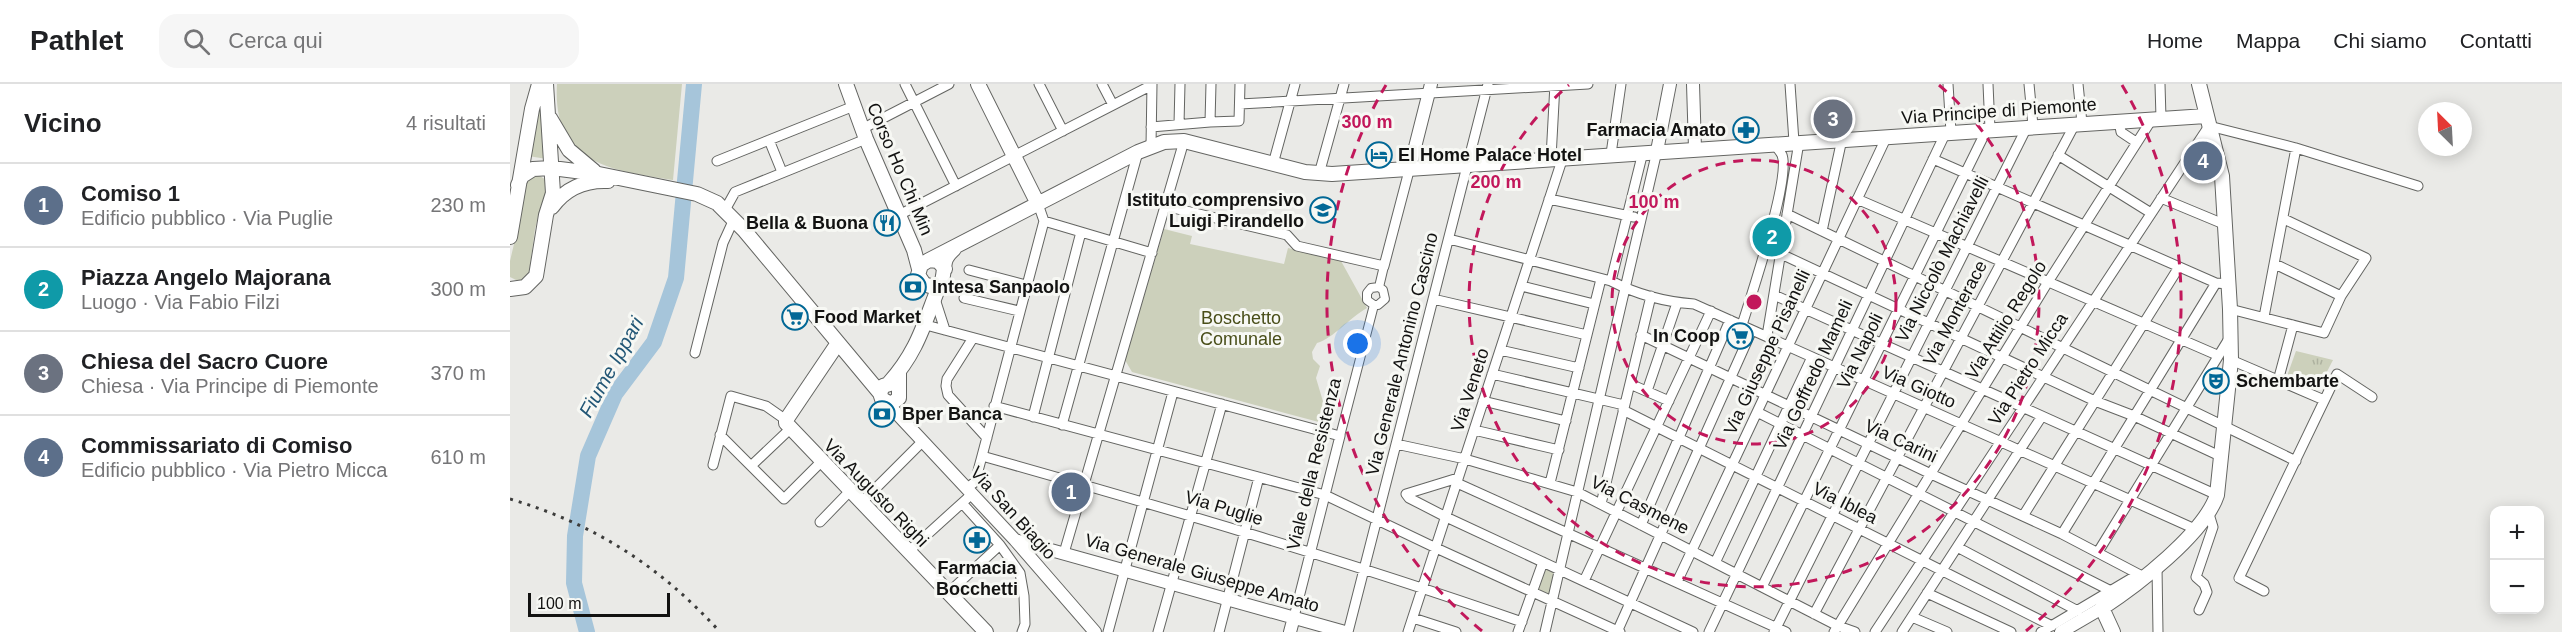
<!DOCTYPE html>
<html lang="it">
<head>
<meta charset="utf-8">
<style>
	:root { --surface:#fff; --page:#f6f6f6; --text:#202124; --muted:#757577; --line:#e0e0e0; --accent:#0f766e }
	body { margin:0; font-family:Helvetica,sans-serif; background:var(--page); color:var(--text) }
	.controls { position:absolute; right:18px; bottom:18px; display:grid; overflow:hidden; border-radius:12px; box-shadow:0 3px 15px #0003 }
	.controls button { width:54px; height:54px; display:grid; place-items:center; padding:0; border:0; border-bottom:2px solid var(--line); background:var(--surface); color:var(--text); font:30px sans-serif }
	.compass { position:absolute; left:1908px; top:18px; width:54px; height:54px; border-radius:50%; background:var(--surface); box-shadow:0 3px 15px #0003; rotate:336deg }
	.scale { position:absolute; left:18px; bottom:15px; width:142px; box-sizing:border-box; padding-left:6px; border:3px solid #121211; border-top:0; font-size:16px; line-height:21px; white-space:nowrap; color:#121211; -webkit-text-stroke:4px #f7f8f4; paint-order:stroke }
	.you { position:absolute; left:848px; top:260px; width:21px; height:21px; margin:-15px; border:4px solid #fff; border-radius:50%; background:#1a73e8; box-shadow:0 0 0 9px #1a73e833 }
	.badge { display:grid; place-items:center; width:39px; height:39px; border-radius:50%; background:var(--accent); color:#fff; font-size:20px; font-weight:700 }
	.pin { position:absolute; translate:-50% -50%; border:3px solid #fff; box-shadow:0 2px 6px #0006 }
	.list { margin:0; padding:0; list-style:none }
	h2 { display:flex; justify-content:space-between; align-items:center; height:78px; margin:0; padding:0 24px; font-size:26px }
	h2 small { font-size:20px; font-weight:400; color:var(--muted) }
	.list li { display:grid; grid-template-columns:39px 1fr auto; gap:18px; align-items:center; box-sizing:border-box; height:84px; padding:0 24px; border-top:2px solid var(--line) }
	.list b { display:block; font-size:22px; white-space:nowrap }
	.list p { margin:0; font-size:20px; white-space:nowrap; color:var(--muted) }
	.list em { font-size:20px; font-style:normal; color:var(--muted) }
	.icon { flex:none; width:33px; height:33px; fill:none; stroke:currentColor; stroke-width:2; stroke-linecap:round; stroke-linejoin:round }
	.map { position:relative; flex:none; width:2052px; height:548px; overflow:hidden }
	header { display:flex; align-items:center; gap:36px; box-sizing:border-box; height:84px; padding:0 30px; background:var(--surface); border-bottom:2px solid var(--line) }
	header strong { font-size:28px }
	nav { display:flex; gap:33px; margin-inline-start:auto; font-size:21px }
	.search { width:420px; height:54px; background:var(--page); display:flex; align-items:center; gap:15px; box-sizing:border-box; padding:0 21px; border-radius:18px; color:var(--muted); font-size:22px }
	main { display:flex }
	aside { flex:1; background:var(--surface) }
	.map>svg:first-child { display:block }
</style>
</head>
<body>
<header>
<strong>Pathlet</strong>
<div class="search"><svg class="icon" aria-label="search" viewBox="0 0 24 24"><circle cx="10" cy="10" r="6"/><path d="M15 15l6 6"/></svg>Cerca qui</div>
<nav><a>Home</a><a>Mappa</a><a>Chi siamo</a><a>Contatti</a></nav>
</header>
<main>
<aside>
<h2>Vicino<small>4 risultati</small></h2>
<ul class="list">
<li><span class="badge" style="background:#5c6f8a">1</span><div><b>Comiso 1</b><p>Edificio pubblico · Via Puglie</p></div><em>230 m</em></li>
<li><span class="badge" style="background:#0f9aa8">2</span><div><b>Piazza Angelo Majorana</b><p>Luogo · Via Fabio Filzi</p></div><em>300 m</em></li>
<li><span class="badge" style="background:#6b7280">3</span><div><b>Chiesa del Sacro Cuore</b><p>Chiesa · Via Principe di Piemonte</p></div><em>370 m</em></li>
<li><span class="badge" style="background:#5c6f8a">4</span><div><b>Commissariato di Comiso</b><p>Edificio pubblico · Via Pietro Micca</p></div><em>610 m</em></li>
</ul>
</aside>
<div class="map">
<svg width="2052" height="548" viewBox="0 0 2052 548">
	<defs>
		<pattern id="grass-tufts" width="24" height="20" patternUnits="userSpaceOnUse" patternTransform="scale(1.5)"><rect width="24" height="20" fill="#ccd0bb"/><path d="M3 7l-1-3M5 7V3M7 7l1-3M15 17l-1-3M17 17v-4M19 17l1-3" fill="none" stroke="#aeb2a0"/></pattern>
	</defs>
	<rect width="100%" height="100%" fill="#eaeae7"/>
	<path fill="url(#grass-tufts)" d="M1786 267 1823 276 1808 305 1777 292Z"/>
	<path fill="#ccd0bb" d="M47 0H172L163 96C101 86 42 80 47 0Z
		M30 20 37 75 18 72Z
		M23 92H30L36 96 37 111 31 121 25 145 19 189 14 195 8 197 0 193V177L8 143 14 103 17 96Z
		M654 145 682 152 680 160 774 180 778 164 831 177 857 224C839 234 824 254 807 259L802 268 803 275 810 282 806 294 820 341 622 288 615 276Z
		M1035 483 1044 488 1039 510 1027 505Z"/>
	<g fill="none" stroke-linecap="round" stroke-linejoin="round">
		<path stroke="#a6c5da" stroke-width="16" d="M77 548 64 499 65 452 78 372 105 310 144 258 166 194 184 0"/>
		<g stroke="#646562" stroke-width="10">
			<path id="pedestrian" d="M864 221H868L875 215 873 206 869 203
				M830 352 864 221 857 216V209L861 204 869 203 874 182"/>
		</g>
		<g stroke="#646562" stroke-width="11">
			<path id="minor" d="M395 0 446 102
				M529 0 553 47
				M592 0 603 21
				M1280 0 1284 58
				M1438 0 1441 48
				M1478 0 1480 45
				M1519 0 1523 42
				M1568 0 1572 39
				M1650 0 1651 34
				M730 20 1078 0
				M1609 37 1611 48 1626 58
				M700 38 729 37 730 0
				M669 40 670 0
				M641 43 700 38 701 0
				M352 45 439 0
				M259 56 272 88
				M641 62 642 0
				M1101 70 1111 0
				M1548 71 1641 129
				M1041 74 1045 0
				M1423 75 1706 199 1719 200
				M207 77 344 22
				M763 80 785 0
				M809 90 834 0
				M1651 114 1716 141
				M1039 115 1124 133
				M1347 115 1707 271
				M655 122 777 151 787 162 874 182 900 83
				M215 126 225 108 356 55
				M1277 130 1786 377
				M389 131 642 1
				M534 137 642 169
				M1312 147 1332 55
				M939 155 1101 197C1126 210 1156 218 1184 220L1685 445
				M1271 170 1585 317 1624 332 1712 373
				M1765 180 1831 212
				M459 186 516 201
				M1101 197 1133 68
				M1011 202 1084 220
				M1264 211 1707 411
				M454 214 509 227
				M425 215 435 246
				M923 215 1077 251
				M1720 225 1814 249 1831 212 1856 174 1774 135
				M1754 233 1786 64
				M416 241 830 352 784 533
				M1232 241C1241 212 1281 94 1272 71 1270 67 1266 63 1264 59
				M1131 251 1421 390 1552 450 1636 494
				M1257 252 1289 58
				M463 254 437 295 436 302 438 311 477 354
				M990 266 1069 284
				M185 269 213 159 224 135
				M1721 276 1814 316
				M982 290 1114 321
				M1768 297 1783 241
				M1120 300 1159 317
				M1137 307 1167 219
				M973 317 1056 337
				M484 322 815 411 926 464 1110 548
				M1113 326 1542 542
				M1247 328 1601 507
				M523 333 571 148
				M552 341 628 68
				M964 346 1049 366
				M210 351 274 415 311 378
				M886 360 955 375 1067 408 1328 542 1345 548
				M472 372C653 423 834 476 1012 538
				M203 381 221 312 256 322 276 336
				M241 382 280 345
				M948 394 896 410 899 414 936 433 1183 548
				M947 399 1276 548
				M1040 399 1091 195
				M457 404 465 398 472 372 534 137 528 120
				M462 410 452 419 490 461 510 489 514 512 515 540 512 548
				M351 419 413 357
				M1091 420 1141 212
				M1513 432 1669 183
				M310 438 340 407
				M1131 441 1220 236
				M1552 450 1706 199
				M1447 463 1568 527
				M398 468 452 419
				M1588 468 1720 253
				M554 469 674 57
				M1205 479 1302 273
				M1647 483 1648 548
				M1074 497 1201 227
				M1167 498 1377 52
				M1252 503 1477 45
				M1754 507 1729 494 1827 290 1862 313
				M438 509 490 461
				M1417 509 1501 548
				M1689 526 1697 508 1694 500 1686 493 1703 443 1699 430
				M1304 530 1565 40
				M1402 533 1437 548
				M903 534 946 548
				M598 548 663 308
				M648 548 712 320
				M709 548 749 393
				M838 548 978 0
				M898 548 1053 73
				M1008 548 1033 478
				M1035 548 1147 67
				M1107 548 1242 246
				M1199 548 1436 48
				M1264 548 1517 43
				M1324 548 1538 198 1642 35
				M1365 548 1699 42 1786 64 1908 102
				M1392 548 1532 332
				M1531 548 1627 491"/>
		</g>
		<g stroke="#646562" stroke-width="14">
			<path id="tertiary" d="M1183 0 1185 64
				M1147 67 1160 0
				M900 83 921 0
				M377 319 505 456 585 548
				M505 456 835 548
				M780 548 784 533
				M1551 548 1592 524"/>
		</g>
		<g stroke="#646562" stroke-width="16">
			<path id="secondary" d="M336 0 356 55 404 166 409 185
				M468 0 528 120
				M40 34 59 66 84 87
				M8 101 12 92 23 85 42 84 89 90 187 110 207 119 234 146 370 309
				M42 123C55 105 75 96 98 97
				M0 153 22 25 29 0
				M419 176 628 68 654 58 674 57 795 88 822 90 1696 32
				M435 185 428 177 419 176 411 181 408 191 414 200C436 209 432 191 435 178 436 172 440 169 444 165
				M0 205 15 203 26 192 36 131 43 109 36 0
				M328 259 276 336V339L476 548
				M379 299C408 267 414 239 430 200
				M389 303 383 299 373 302 370 309 372 315 381 320 389 314V288
				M1603 548 1592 524C1626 502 1694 450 1707 411L1721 276 1720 225 1712 92 1689 0"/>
		</g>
		<use href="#pedestrian" stroke="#fff" stroke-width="8"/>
		<use href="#minor" stroke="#fff" stroke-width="9"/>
		<use href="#tertiary" stroke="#fff" stroke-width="12"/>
		<use href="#secondary" stroke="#fff" stroke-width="14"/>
		<path stroke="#3c3c3b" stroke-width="3" stroke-dasharray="3 6" stroke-linecap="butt" d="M0 415C85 440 151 483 210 548"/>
	</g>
	<g fill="none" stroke="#c2185b" stroke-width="3" stroke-dasharray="10 8">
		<circle cx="1244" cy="218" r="142"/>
		<path d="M1429 1A285 285 0 1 1 1059 1"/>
		<path d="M972 547A427 427 0 0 1 876 1M1612 1A427 427 0 0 1 1516 547"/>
	</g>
	<defs>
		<g id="pharmacy-ring" transform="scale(1.35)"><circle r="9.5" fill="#f7f8f4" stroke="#026896" stroke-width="1.5"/><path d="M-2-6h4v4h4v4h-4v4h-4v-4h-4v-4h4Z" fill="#026896"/></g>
		<g id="hotel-ring" transform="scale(1.35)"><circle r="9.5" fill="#f7f8f4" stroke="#026896" stroke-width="1.5"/><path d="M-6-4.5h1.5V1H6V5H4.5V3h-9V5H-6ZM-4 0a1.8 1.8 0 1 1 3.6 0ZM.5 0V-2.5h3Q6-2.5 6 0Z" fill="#026896"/></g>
		<g id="school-ring" transform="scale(1.35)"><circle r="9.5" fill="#f7f8f4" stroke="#026896" stroke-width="1.5"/><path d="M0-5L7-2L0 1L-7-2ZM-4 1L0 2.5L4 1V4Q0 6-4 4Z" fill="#026896"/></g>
		<g id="restaurant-ring" transform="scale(1.35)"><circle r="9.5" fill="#f7f8f4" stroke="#026896" stroke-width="1.5"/><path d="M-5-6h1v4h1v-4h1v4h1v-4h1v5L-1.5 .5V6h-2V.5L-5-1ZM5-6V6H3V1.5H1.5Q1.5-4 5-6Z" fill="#026896"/></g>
		<g id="bank-ring" transform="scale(1.35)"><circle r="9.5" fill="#f7f8f4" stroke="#026896" stroke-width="1.5"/><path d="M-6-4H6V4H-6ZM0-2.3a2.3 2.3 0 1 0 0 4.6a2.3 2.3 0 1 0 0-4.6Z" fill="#026896"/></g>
		<g id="supermarket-ring" transform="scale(1.35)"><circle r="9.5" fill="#f7f8f4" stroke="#026896" stroke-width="1.5"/><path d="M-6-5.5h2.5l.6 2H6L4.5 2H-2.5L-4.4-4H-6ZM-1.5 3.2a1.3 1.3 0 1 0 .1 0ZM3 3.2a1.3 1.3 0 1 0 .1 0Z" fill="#026896"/></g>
		<g id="theatre-ring" transform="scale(1.35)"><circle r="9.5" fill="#f7f8f4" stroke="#026896" stroke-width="1.5"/><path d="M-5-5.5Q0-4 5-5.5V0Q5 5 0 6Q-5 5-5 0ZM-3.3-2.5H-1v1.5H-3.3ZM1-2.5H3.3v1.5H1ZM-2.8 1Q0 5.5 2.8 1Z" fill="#026896"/></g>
	</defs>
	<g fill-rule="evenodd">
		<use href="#pharmacy-ring" x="1236" y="46"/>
		<use href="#hotel-ring" x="869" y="71"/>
		<use href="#school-ring" x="813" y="126"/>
		<use href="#restaurant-ring" x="377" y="139"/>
		<use href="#bank-ring" x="403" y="203"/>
		<use href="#supermarket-ring" x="285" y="233"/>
		<use href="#supermarket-ring" x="1230" y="252"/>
		<use href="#theatre-ring" x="1706" y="297"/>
		<use href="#bank-ring" x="372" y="330"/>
		<use href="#pharmacy-ring" x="467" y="456"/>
	</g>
	<g text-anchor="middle" stroke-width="6" stroke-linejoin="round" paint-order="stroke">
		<g font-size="18" fill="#121211" stroke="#f7f8f4">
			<text transform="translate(1489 27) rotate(-4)" y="6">Via Principe di Piemonte</text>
			<text transform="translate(390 85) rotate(67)" y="6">Corso Ho Chi Min</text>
			<text transform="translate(1432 175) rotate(-63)" y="6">Via Niccolò Machiavelli</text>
			<text transform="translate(1445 229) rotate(-62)" y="6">Via Monterace</text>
			<text transform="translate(1496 236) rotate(-58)" y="6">Via Attilio Regolo</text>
			<text transform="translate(1350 267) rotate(-64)" y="6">Via Napoli</text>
			<text transform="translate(1257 268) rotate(-65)" y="6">Via Giuseppe Pisanelli</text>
			<text transform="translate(892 270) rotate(-76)" y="6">Via Generale Antonino Cascino</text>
			<text transform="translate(1518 285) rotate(-57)" y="6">Via Pietro Micca</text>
			<text transform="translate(1303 291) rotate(-65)" y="6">Via Goffredo Mameli</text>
			<text transform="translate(1409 303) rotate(24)" y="6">Via Giotto</text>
			<text transform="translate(960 306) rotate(-72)" y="6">Via Veneto</text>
			<text transform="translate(1391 357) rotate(25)" y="6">Via Carini</text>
			<text transform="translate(804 380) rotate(-76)" y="6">Viale della Resistenza</text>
			<text transform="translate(366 409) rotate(46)" y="6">Via Augusto Righi</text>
			<text transform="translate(1335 419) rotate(27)" y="6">Via Iblea</text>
			<text transform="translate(1130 421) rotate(27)" y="6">Via Casmene</text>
			<text transform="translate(714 424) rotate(17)" y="6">Via Puglie</text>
			<text transform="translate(503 429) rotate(48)" y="6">Via San Biagio</text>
			<text transform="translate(692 489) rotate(16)" y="6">Via Generale Giuseppe Amato</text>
		</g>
		<g font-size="18" font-weight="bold" fill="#121211" stroke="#f7f8f4" text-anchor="start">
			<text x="1216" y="52" text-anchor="end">Farmacia Amato</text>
			<text x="888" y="77">El Home Palace Hotel</text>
			<text x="794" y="122" text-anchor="end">Istituto comprensivo<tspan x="794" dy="21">Luigi Pirandello</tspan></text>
			<text x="358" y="145" text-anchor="end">Bella &amp; Buona</text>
			<text x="422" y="209">Intesa Sanpaolo</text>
			<text x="304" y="239">Food Market</text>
			<text x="1210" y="258" text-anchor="end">In Coop</text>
			<text x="1726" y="303">Schembarte</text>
			<text x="392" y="336">Bper Banca</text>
			<text x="467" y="490" text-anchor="middle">Farmacia<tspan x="467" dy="21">Bocchetti</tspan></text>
		</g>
		<g font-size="18" fill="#494e19" stroke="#f7f8f4">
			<text x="731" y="240">Boschetto<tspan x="731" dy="21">Comunale</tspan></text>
		</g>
		<g font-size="20" font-style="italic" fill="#235776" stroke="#f7f8f4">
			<text transform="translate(101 283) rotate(-61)" y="7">Fiume Ippari</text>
		</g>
	</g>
	<circle cx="1244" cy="218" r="9" fill="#c2185b" stroke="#f7f8f4" stroke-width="3"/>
	<g font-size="18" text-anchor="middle" font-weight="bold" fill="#c2185b" stroke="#f7f8f4" stroke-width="6" stroke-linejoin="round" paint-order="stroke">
		<text x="857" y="44">300 m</text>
		<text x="986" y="104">200 m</text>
		<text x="1144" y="124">100 m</text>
	</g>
</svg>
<div class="controls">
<button>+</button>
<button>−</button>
</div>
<svg class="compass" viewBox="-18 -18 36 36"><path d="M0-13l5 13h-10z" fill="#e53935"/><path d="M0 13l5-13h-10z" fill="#757577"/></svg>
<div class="scale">100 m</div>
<div class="you"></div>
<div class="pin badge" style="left:561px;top:408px;background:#5c6f8a">1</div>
<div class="pin badge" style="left:1262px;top:153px;background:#0f9aa8">2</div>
<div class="pin badge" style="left:1323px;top:35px;background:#6b7280">3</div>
<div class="pin badge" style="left:1693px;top:77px;background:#5c6f8a">4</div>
</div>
</main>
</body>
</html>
